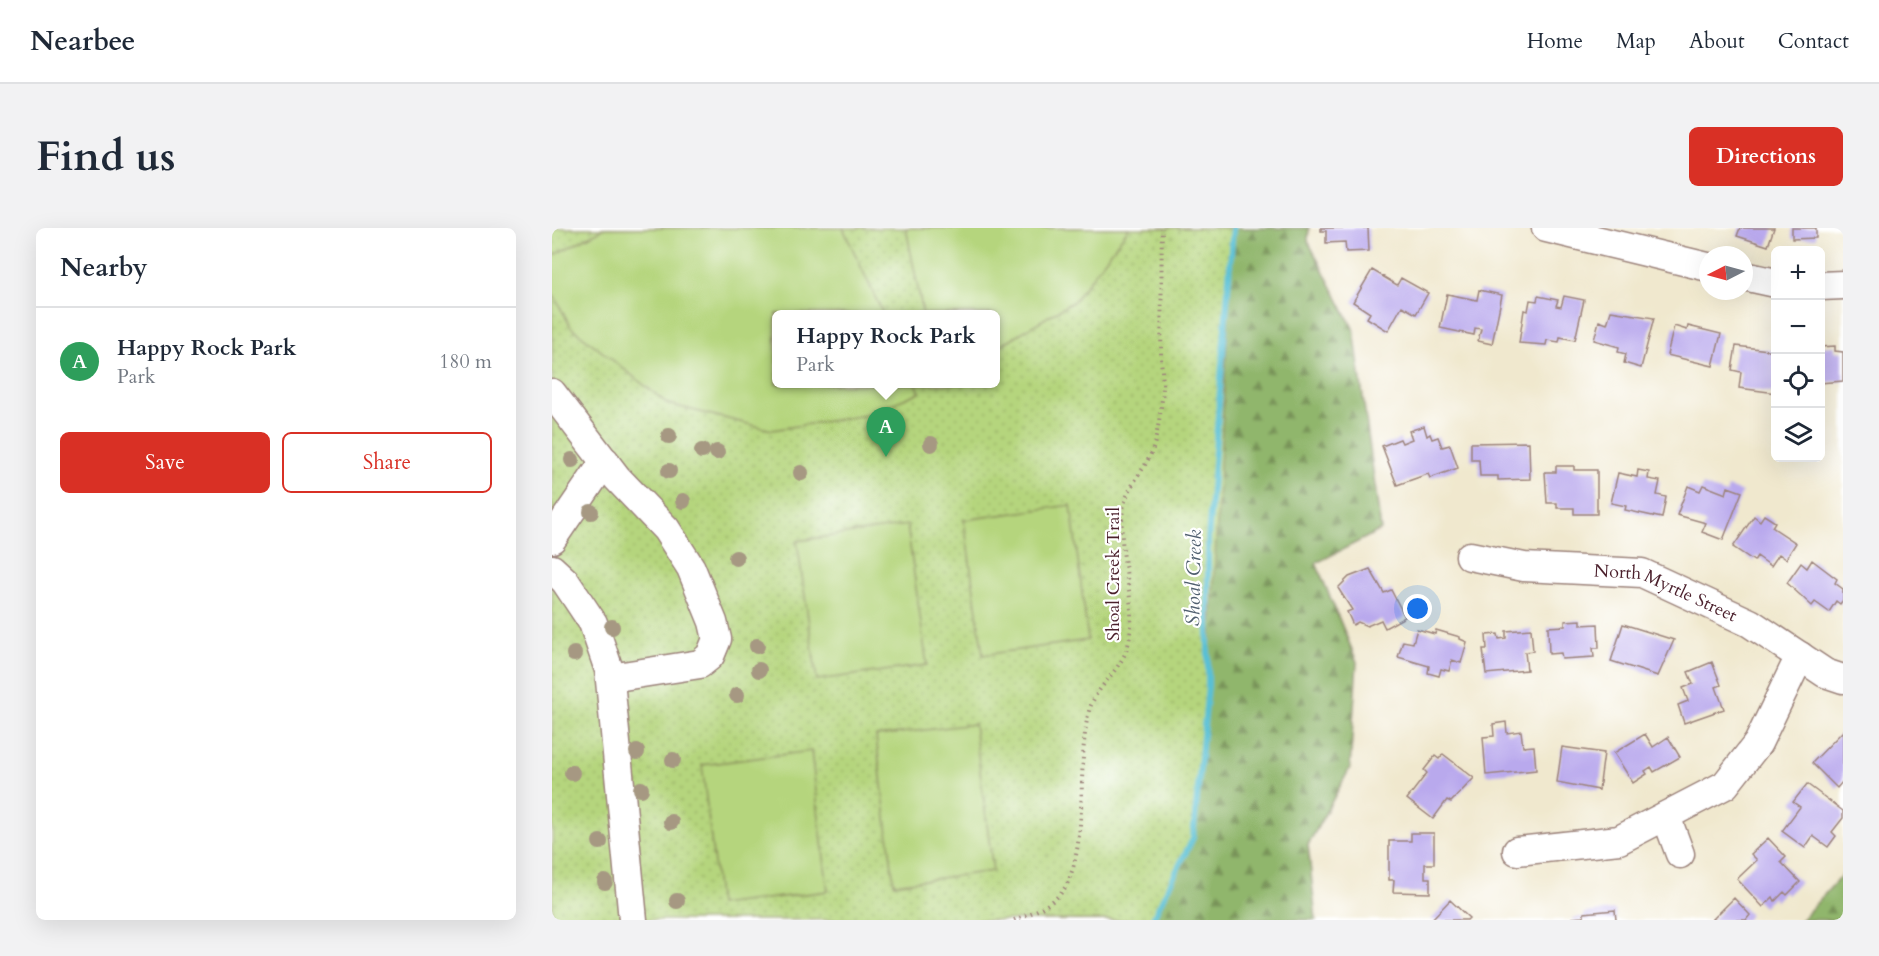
<!DOCTYPE html>
<html lang="en">
<head>
<meta charset="utf-8">
<style>
	:root { --surface:#fff; --page:#f2f2f3; --text:#1f2937; --muted:#747a83; --line:#e0e1e3; --accent:#d93025 }
	body { margin:0; font-family:Cardo,serif; background:var(--page); color:var(--text) }
	.controls { position:absolute; right:18px; top:18px; display:grid; overflow:hidden; border-radius:9px; box-shadow:0 6px 24px #0002 }
	.controls button { width:54px; height:54px; display:grid; place-items:center; padding:0; border:0; border-bottom:2px solid var(--line); background:var(--surface); color:var(--text); font:30px sans-serif }
	.compass { position:absolute; left:1147px; top:18px; width:54px; height:54px; border-radius:50%; background:var(--surface); box-shadow:0 6px 24px #0002; rotate:264deg }
	.you { position:absolute; left:866px; top:381px; width:21px; height:21px; margin:-15px; border:4px solid #fff; border-radius:50%; background:#1a73e8; box-shadow:0 0 0 9px #1a73e833 }
	.badge { display:grid; place-items:center; width:39px; height:39px; border-radius:50%; background:var(--accent); color:#fff; font-size:20px; font-weight:700 }
	.pin { position:absolute; translate:-50% -50px; filter:drop-shadow(0 2px 3px #0008) }
	.pin::after { content:''; position:absolute; top:32px; width:21px; height:18px; background:inherit; clip-path:polygon(0 0,100% 0,50% 100%) }
	.popup { position:absolute; left:220px; top:82px; width:228px; height:78px; box-sizing:border-box; display:grid; place-content:center; border-radius:9px; background:var(--surface); filter:drop-shadow(0 2px 4px #0005); font-size:20px; white-space:nowrap; color:var(--muted) }
	.popup b { font-size:22px; color:var(--text) }
	.popup::after { content:''; position:absolute; left:50%; top:100%; margin-left:-12px; border:12px solid transparent; border-top-color:var(--surface) }
	.list { margin:0; padding:0; list-style:none }
	h2 { display:flex; justify-content:space-between; align-items:center; height:78px; margin:0; padding:0 24px; font-size:26px }
	h2 small { font-size:20px; font-weight:400; color:var(--muted) }
	.list li { display:grid; grid-template-columns:39px 1fr auto; gap:18px; align-items:center; box-sizing:border-box; height:108px; padding:0 24px; border-top:2px solid var(--line) }
	.list b { display:block; font-size:22px; white-space:nowrap }
	.list p { margin:0; font-size:20px; white-space:nowrap; color:var(--muted) }
	.list em { font-size:20px; font-style:normal; color:var(--muted) }
	.actions { display:flex; gap:12px; padding:18px 24px }
	.actions a { flex:1; padding:14px 0; border:2px solid var(--accent); border-radius:9px; text-align:center; font-size:21px; color:var(--accent) }
	.actions .main { background:var(--accent); color:#fff }
	.icon { flex:none; width:33px; height:33px; fill:none; stroke:currentColor; stroke-width:2; stroke-linecap:round; stroke-linejoin:round }
	.map { position:relative; flex:none; width:1291px; height:692px; overflow:hidden; border-radius:9px }
	header { display:flex; align-items:center; gap:36px; box-sizing:border-box; height:84px; padding:0 30px; background:var(--surface); border-bottom:2px solid var(--line) }
	header strong { font-size:28px }
	nav { display:flex; gap:33px; margin-inline-start:auto; font-size:21px }
	.intro { display:flex; align-items:center; justify-content:space-between; box-sizing:border-box; height:144px; padding:0 36px }
	h1 { margin:0; font-size:42px }
	.button { padding:15px 27px; border-radius:9px; background:var(--accent); color:#fff; font-size:21px; font-weight:700 }
	main { display:flex; gap:36px; padding:0 36px }
	aside { flex:1; background:var(--surface); border-radius:9px; box-shadow:0 6px 24px #0002 }
	.map>svg:first-child { display:block }
</style>
</head>
<body>
<header>
<strong>Nearbee</strong>
<nav><a>Home</a><a>Map</a><a>About</a><a>Contact</a></nav>
</header>
<div class="intro"><h1>Find us</h1><a class="button">Directions</a></div>
<main>
<aside>
<h2>Nearby<small></small></h2>
<ul class="list">
<li><span class="badge" style="background:#2e9e5b">A</span><div><b>Happy Rock Park</b><p>Park</p></div><em>180 m</em></li>
</ul>
<div class="actions"><a class="main">Save</a><a>Share</a></div>
</aside>
<div class="map">
<svg width="1291" height="692" viewBox="0 0 1291 692">
	<defs>
		<pattern id="forest-firs" width="22" height="20" patternUnits="userSpaceOnUse" patternTransform="scale(1.5)"><rect width="22" height="20" fill="#90b66c"/><path d="M5 1l3.5 6h-7zM16 11l3.5 6h-7z" fill="#789359"/></pattern>
		<pattern id="park-dots" width="8" height="8" patternUnits="userSpaceOnUse" patternTransform="scale(1.5)"><rect width="8" height="8" fill="#b5d57d"/><path d="M2 2h.1M6 6h.1" fill="none" stroke="#9db66c" stroke-width="1.8" stroke-linecap="round"/></pattern>
	</defs>
	<rect width="100%" height="100%" fill="#fff"/>
	<filter id="ink" filterUnits="userSpaceOnUse"><feTurbulence type="fractalNoise" baseFrequency=".0167" numOctaves="2"/><feDisplacementMap in="SourceGraphic" scale="12" xChannelSelector="R" yChannelSelector="G"/><feConvolveMatrix kernelMatrix="1 2 1 2 8 2 1 2 1" color-interpolation-filters="sRGB"/></filter>
	<filter id="wash" filterUnits="userSpaceOnUse"><feTurbulence type="fractalNoise" baseFrequency=".008" numOctaves="4" result="noise"/><feDisplacementMap in="SourceGraphic" scale="24" xChannelSelector="R" yChannelSelector="G"/><feGaussianBlur stdDeviation="1.35" result="paint"/><feColorMatrix in="noise" values="0 0 0 0 0 0 0 0 0 0 0 0 0 0 0 0 0 1.4 0 .05"/><feComposite in="paint" operator="in"/></filter>
	<g filter="url(#wash)">
		<rect width="100%" height="100%" fill="#f0e8ce"/>
		<path fill="url(#forest-firs)" stroke="#6d6a4c" stroke-width="1.5" d="M624 0H757L756 13 802 102 829 302 764 335 805 434 798 540 756 617 764 692H506Z
			M1291 646V692H1249Z"/>
		<path fill="url(#park-dots)" stroke="#807a54" stroke-width="1.5" fill-rule="evenodd" d="M0 0H681L656 458 641 610 600 692H0ZM224 86H443V156H224Z"/>
		<path fill="#b5d57d" stroke="#807a54" stroke-width="1.5" d="M53 0H291L331 86H224V156H364L368 164 314 187 220 202 116 176 19 99 0 64V28Z
			M354 0H577L522 73 444 120 443 86H371Z
			M519 277 536 412 431 427 412 292Z
			M355 297 375 437 265 452 245 313Z
			M422 496 441 643 342 656 324 508Z
			M259 523 276 663 167 677 150 537Z"/>
		<g fill="none" stroke-linecap="round" stroke-linejoin="round">
			<path stroke="#58c0d5" stroke-width="6" d="M600 692 641 610 656 458V311L681 0"/>
		</g>
		<g id="blocks">
			<path fill="#b9a9ed" d="M769 0H816L817 23 794 24 793 14 774 15V3H769Z
				M1188 0H1222L1216 18 1185 8Z
				M1240 0H1264V10L1240 11Z
				M820 42 845 57 849 50 876 65 864 86 850 78 836 103 815 90 818 85 801 74Z
				M927 62 950 67 940 116 926 113 929 101 923 100 922 107 888 100 895 66 925 72Z
				M986 68 1006 72 1004 78 1009 79 1012 68 1032 72 1023 112 1008 109 1007 114 995 112 994 117 967 115 972 82 976 83 978 72 985 73Z
				M1059 83 1102 90 1089 140 1072 135 1074 126 1066 124 1067 119 1042 112 1047 93 1055 96Z
				M1122 98 1135 102 1136 98 1169 106 1161 138 1115 127Z
				M1184 118 1224 123V165L1187 160 1189 144 1180 142Z
				M1283 118V123L1291 124V153L1268 155V119Z
				M872 198 875 208 878 206 880 211 886 209 890 219 898 217 906 240 878 250 876 246 845 257 830 218 848 211 850 215 860 211 857 203Z
				M977 214 978 251 946 252V248H928L927 232H919V215Z
				M1004 238H1022V242H1045V286H1022V280H1005V275H995L993 244H1004Z
				M1086 242 1097 244 1096 251 1108 253 1105 267 1114 269 1110 290 1073 282 1074 278 1059 275 1066 245 1085 249Z
				M1151 257 1174 266 1176 259 1190 264 1171 312 1150 304 1154 295 1125 287 1136 258 1148 263Z
				M1212 287 1223 294 1220 299 1244 315 1234 331 1227 326 1219 338 1205 328 1202 333 1181 319 1202 288 1208 293Z
				M1260 332 1285 351 1283 355 1291 361V372L1288 376 1284 373 1277 384 1263 374 1260 378 1235 355 1249 335 1255 340Z
				M818 341 832 365 839 362 853 389 833 400 829 392 815 398 806 394 801 397 795 384 800 382 786 360 797 349Z
				M1029 392V397L1046 396 1047 420H1041L1042 429 1010 431 1009 425 997 426 996 399 1013 398V393Z
				M1071 396 1122 412 1106 448 1059 433Z
				M865 401 883 406 884 402 908 409V411L915 414 909 435 900 432 897 443 889 441 887 448 876 445 877 438 846 429 851 413 861 415Z
				M979 401 981 423 973 424 975 442 934 446 931 421H935L934 407 946 406 947 411 954 410V403Z
				M1160 434 1169 457 1164 459 1172 481 1132 495 1126 477 1136 473 1131 460 1141 456 1136 444Z
				M954 494 955 505 969 503 971 519 982 518 984 542 934 547 931 509 942 508 941 496Z
				M1291 503V553L1285 560 1260 535Z
				M1093 506 1101 519 1116 509 1128 529 1102 544 1099 539 1093 543 1095 546 1081 555 1062 525Z
				M1010 519 1052 525 1047 562 1005 554Z
				M891 526 922 550 899 574 895 572 881 591 855 571 875 545 872 542 883 528 887 531Z
				M1255 556 1291 583V590L1280 604 1284 608 1276 619 1261 608 1253 620 1230 603 1248 579 1241 574Z
				M859 605H882V636H873V650H878V665L841 664 842 652H837V613H859Z
				M1216 610 1234 629 1229 634 1248 654 1235 667 1232 664 1223 673 1221 669 1211 679 1185 651 1205 632 1199 626Z
				M1182 670 1198 687 1194 692H1160Z
				M898 672 917 690 915 692H879Z
				M1063 682 1064 692H1022L1021 690 1032 689V685Z"/>
		</g>
	</g>
	<g filter="url(#ink)">
		<use href="#blocks" fill-opacity="0" stroke="#9d847c" stroke-width="1.5"/>
		<g fill="none" stroke-linecap="round" stroke-linejoin="round">
			<g stroke="#9d847c" stroke-width="31">
				<g id="minor">
					<path d="M994 0 1156 39"/>
					<path d="M1192 48 1224 55"/>
					<path d="M1268 58 1291 57"/>
					<path d="M0 165 65 250 114 301 139 340 161 394 165 411 158 428 148 436 58 450"/>
					<path d="M0 311 53 233"/>
					<path id="s1" d="M918 328 972 339 1090 345 1198 395 1273 445 1291 451"/>
					<path d="M0 341 13 353 41 395 57 442 81 692"/>
					<path d="M1114 588 1128 626"/>
					<path d="M965 623 1067 612 1173 557 1206 515 1248 428"/>
				</g>
			</g>
			<path stroke="#9d847c" stroke-width="4" stroke-dasharray="1.5 4.5" stroke-linecap="butt" d="M462 692C482 684 507 675 516 654 536 607 525 538 536 487 542 457 571 444 577 413 586 371 564 325 571 282 575 255 598 239 603 213 607 196 610 176 611 159 611 149 609 138 609 127 610 85 609 43 610 0"/>
			<use href="#minor" stroke="#fff" stroke-width="28"/>
		</g>
		<g fill="#a69882">
			<circle cx="117" cy="208" r="8"/>
			<circle cx="379" cy="216" r="8"/>
			<circle cx="150" cy="223" r="8"/>
			<circle cx="165" cy="224" r="8"/>
			<circle cx="20" cy="232" r="8"/>
			<circle cx="117" cy="243" r="8"/>
			<circle cx="249" cy="245" r="8"/>
			<circle cx="131" cy="273" r="8"/>
			<circle cx="39" cy="284" r="8"/>
			<circle cx="184" cy="330" r="8"/>
			<circle cx="60" cy="399" r="8"/>
			<circle cx="205" cy="418" r="8"/>
			<circle cx="22" cy="426" r="8"/>
			<circle cx="207" cy="442" r="8"/>
			<circle cx="185" cy="467" r="8"/>
			<circle cx="85" cy="524" r="8"/>
			<circle cx="121" cy="532" r="8"/>
			<circle cx="20" cy="545" r="8"/>
			<circle cx="89" cy="561" r="8"/>
			<circle cx="119" cy="594" r="8"/>
			<circle cx="48" cy="614" r="8"/>
			<circle cx="53" cy="654" r="8"/>
			<circle cx="125" cy="673" r="8"/>
		</g>
	</g>
	<g text-anchor="middle" stroke-width="4.5" stroke-linejoin="round" paint-order="stroke">
		<g font-size="18" fill="#4a1f2b" stroke="#fff">
			<text transform="translate(561 346) rotate(-90)" y="6">Shoal Creek Trail</text>
			<text dy="6" stroke="none"><textPath href="#s1" startOffset="201">North Myrtle Street</textPath></text>
		</g>
		<g font-size="20" font-style="italic" fill="#505f6f" stroke="#fff">
			<text transform="translate(641 350) rotate(-89)" y="7">Shoal Creek</text>
		</g>
	</g>
</svg>
<div class="controls">
<button>+</button>
<button>−</button>
<button><svg class="icon" aria-label="locate" viewBox="0 0 24 24"><circle cx="12" cy="12" r="6"/><path d="M12 2v4M12 18v4M2 12h4M18 12h4"/></svg></button>
<button><svg class="icon" aria-label="layers" viewBox="0 0 24 24"><path d="M12 4l9 5-9 5-9-5zM3 14l9 5 9-5"/></svg></button>
</div>
<svg class="compass" viewBox="-18 -18 36 36"><path d="M0-13l5 13h-10z" fill="#e53935"/><path d="M0 13l5-13h-10z" fill="#747a83"/></svg>
<div class="you"></div>
<div class="pin badge" style="left:334px;top:229px;background:#2e9e5b">A</div>
<div class="popup"><b>Happy Rock Park</b>Park</div>
</div>
</main>
</body>
</html>
